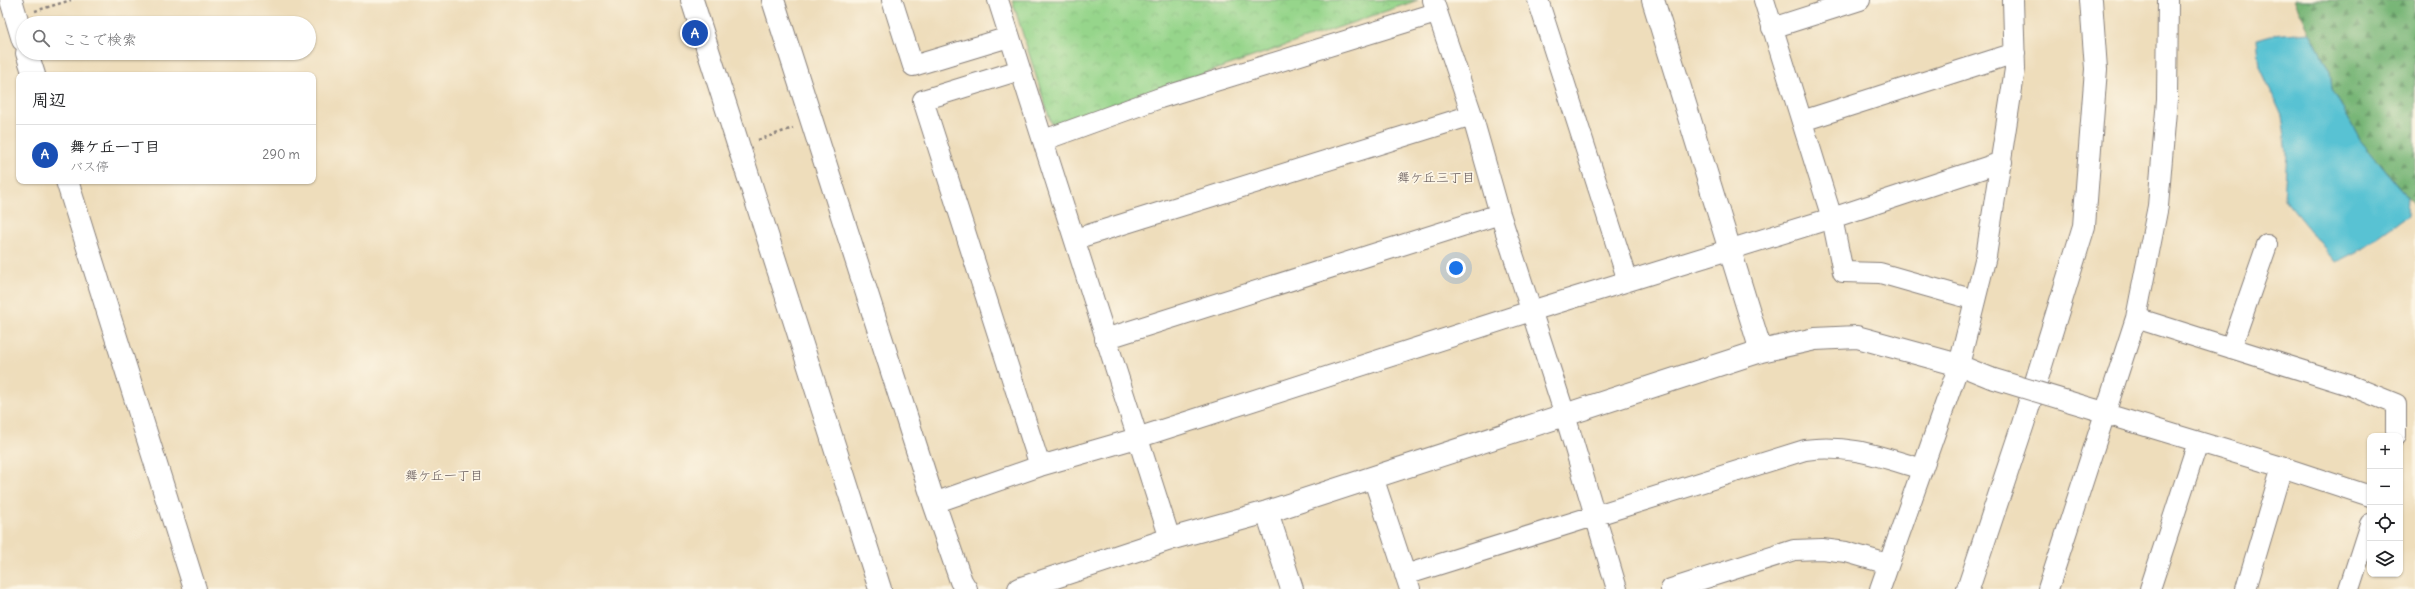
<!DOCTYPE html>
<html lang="ja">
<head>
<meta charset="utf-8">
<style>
	:root { --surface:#fff; --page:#f2f2f2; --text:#202124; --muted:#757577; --line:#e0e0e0; --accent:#0b8043 }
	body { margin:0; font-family:Delius,"Klee One",sans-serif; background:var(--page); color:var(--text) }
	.controls { position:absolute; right:12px; bottom:12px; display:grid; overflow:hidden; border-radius:8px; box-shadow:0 1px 3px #0004 }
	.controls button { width:36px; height:36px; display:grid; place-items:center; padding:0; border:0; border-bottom:1px solid var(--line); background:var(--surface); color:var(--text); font:20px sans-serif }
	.you { position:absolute; left:1456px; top:268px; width:14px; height:14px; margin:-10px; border:3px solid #fff; border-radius:50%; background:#1a73e8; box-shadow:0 0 0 6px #1a73e833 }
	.badge { display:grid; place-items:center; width:26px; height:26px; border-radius:50%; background:var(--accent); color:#fff; font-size:13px; font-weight:700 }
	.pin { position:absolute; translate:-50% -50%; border:2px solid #fff; box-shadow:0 1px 4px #0006 }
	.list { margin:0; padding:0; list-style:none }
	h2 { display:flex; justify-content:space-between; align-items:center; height:52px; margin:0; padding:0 16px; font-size:17px }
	h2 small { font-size:13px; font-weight:400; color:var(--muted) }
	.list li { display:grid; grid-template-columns:26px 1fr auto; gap:12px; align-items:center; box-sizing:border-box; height:60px; padding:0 16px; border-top:1px solid var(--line) }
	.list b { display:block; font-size:15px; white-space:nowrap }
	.list p { margin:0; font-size:13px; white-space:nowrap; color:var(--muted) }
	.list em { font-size:13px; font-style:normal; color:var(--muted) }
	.icon { flex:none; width:22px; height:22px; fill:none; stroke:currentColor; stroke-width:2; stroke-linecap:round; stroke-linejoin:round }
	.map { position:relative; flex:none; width:2415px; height:589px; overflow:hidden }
	.search { position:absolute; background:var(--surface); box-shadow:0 1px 3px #0004; left:16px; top:16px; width:300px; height:44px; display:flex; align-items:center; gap:10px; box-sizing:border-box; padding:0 14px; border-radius:22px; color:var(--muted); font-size:15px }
	.panel { position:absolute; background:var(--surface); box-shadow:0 1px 3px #0004; left:16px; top:72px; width:300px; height:112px; border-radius:8px }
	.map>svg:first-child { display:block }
</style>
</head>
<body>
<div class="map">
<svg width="2415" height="589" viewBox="0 0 2415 589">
	<defs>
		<pattern id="forest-firs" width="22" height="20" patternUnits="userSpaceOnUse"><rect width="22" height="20" fill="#78b677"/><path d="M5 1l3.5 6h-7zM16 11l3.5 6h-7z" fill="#629463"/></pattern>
		<pattern id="park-crowns" width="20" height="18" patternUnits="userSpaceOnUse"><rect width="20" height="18" fill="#96d58b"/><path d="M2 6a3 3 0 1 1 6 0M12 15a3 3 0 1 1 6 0" fill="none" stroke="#81b779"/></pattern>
	</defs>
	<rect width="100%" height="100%" fill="#fcf5e5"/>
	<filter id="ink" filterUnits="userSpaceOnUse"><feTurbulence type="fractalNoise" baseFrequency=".025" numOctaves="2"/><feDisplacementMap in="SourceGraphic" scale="8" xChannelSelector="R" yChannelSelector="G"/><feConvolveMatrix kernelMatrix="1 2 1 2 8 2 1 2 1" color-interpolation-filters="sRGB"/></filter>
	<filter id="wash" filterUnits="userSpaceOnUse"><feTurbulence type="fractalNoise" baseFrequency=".012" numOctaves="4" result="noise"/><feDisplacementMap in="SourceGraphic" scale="16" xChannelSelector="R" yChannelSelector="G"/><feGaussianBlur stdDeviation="0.9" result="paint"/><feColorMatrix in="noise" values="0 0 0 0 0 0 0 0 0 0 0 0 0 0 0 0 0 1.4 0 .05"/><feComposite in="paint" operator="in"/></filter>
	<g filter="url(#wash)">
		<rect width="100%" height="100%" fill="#edb"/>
		<path fill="url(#forest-firs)" stroke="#4d6c59" d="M2294 0H2415V206L2360 140 2332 89 2330 72Z"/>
		<path fill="url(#park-crowns)" stroke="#5c7c63" d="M1012 0H1418L1052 126Z"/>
		<path fill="#58c2d3" stroke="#3d7287" d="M2310 32 2330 72 2332 89 2360 140 2408 198 2407 216 2358 251 2336 262 2284 199 2287 152 2282 116 2260 67 2257 39 2271 35Z"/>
	</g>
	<g filter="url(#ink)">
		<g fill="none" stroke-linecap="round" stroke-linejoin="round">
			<g stroke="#88807b" stroke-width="22">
				<path id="minor" d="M892 0 913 66 1009 37
					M998 0 1170 539
					M1433 0 1472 115 1500 214 1565 415 1617 589
					M1538 0 1628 281
					M1764 0 1832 218 1843 272 1880 273 1975 300
					M1772 28 1860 0
					M1020 70 923 100 1040 466
					M1802 121 2015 53
					M1044 140 1160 98 1436 13
					M1075 239 1472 115
					M2136 318 2349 385 2396 404V436
					M1105 339 1500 214
					M2231 348 2267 245
					M1959 365 1991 378
					M2094 409 2106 414 2282 467 2370 496
					M1373 477 1410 589
					M934 503 1040 466 1137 438 1531 311 1832 218 2002 162
					M1405 575 1805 450C1849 444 1881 457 1922 469
					M1671 589 1794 550 1822 549 1846 552 1888 564
					M1880 589 1959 365 1986 256 2015 69 2013 0
					M2048 589 2136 318 2158 206 2167 99 2168 0
					M2150 589 2198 442
					M2246 589 2282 467
					M2349 589 2370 524"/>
			</g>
			<g stroke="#88807b" stroke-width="24">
				<path id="tertiary" d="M11 0 23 40
					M692 0 880 589
					M773 0 934 503 961 581 966 589
					M1653 0 1761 351
					M27 53 34 75
					M67 181 195 589
					M1267 512 1292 589
					M1019 589 1170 539 1267 512 1761 351 1815 339 1857 337 1959 365
					M1968 589 2023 424 2084 226 2096 69 2091 0"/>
			</g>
			<path stroke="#88807b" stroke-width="2.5" stroke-dasharray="3 3" stroke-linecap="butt" d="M35 11 71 0
				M758 140 793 128"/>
			<use href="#minor" stroke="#fff" stroke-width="20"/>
			<use href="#tertiary" stroke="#fff" stroke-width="22"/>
			<g stroke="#88807b" stroke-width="22" stroke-linecap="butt">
				<path id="minor-bridge" d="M1991 378 2094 409"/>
			</g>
			<use href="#minor-bridge" stroke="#fff" stroke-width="20"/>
		</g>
	</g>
	<g text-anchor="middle" stroke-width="3.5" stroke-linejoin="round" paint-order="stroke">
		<g font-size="13" fill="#625657" stroke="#fcf5e5">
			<text x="1436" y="182">舞ケ丘三丁目</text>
			<text x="444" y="480">舞ケ丘一丁目</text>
		</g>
	</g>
</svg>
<div class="controls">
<button>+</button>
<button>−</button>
<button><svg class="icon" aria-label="locate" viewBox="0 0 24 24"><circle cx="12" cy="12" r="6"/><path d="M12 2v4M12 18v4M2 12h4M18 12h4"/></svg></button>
<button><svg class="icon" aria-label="layers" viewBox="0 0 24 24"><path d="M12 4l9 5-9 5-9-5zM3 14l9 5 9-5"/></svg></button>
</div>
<div class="you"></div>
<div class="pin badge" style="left:695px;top:33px;background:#1a4fb4">A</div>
<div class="search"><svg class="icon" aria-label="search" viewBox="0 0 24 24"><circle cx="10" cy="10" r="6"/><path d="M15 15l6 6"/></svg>ここで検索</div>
<section class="panel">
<h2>周辺<small></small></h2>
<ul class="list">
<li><span class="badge" style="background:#1a4fb4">A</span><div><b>舞ケ丘一丁目</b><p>バス停</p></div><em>290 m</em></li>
</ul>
</section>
</div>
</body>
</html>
